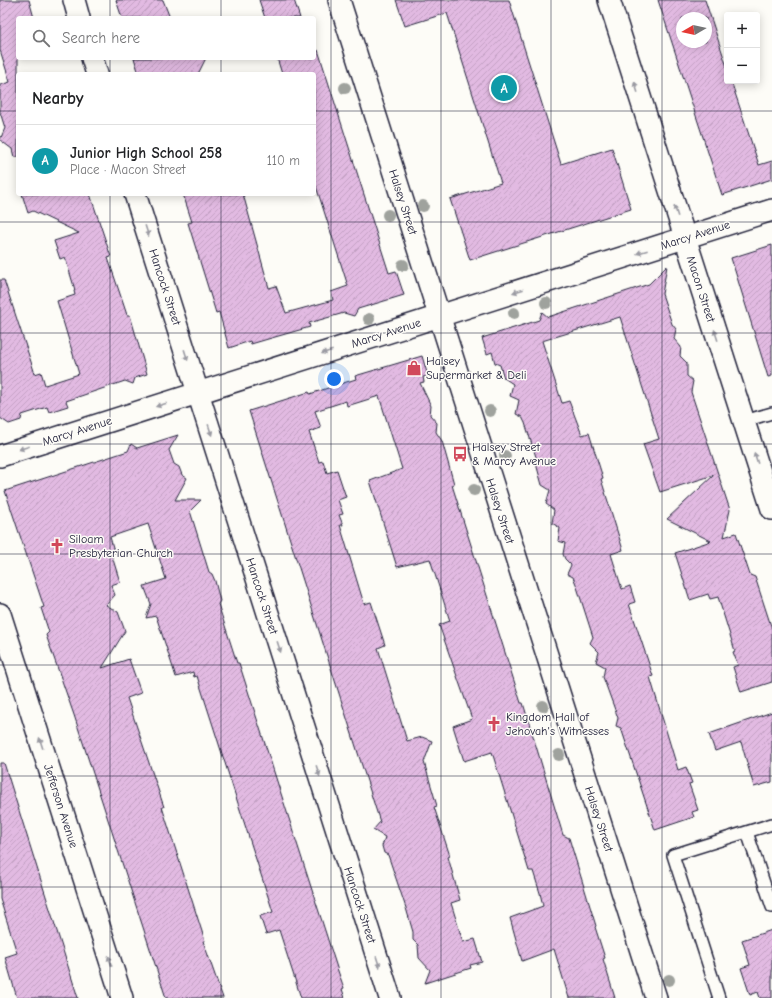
<!DOCTYPE html>
<html lang="en">
<head>
<meta charset="utf-8">
<style>
	:root { --surface:#fff; --page:#f2f2f2; --text:#202124; --muted:#757577; --line:#e0e0e0; --accent:#d93025 }
	body { margin:0; font-family:"Comic Neue",sans-serif; background:var(--page); color:var(--text) }
	.controls { position:absolute; right:12px; top:12px; display:grid; overflow:hidden; border-radius:4px; box-shadow:0 2px 10px #0003 }
	.controls button { width:36px; height:36px; display:grid; place-items:center; padding:0; border:0; border-bottom:1px solid var(--line); background:var(--surface); color:var(--text); font:20px sans-serif }
	.compass { position:absolute; left:676px; top:12px; width:36px; height:36px; border-radius:50%; background:var(--surface); box-shadow:0 2px 10px #0003; rotate:261deg }
	.you { position:absolute; left:334px; top:379px; width:14px; height:14px; margin:-10px; border:3px solid #fff; border-radius:50%; background:#1a73e8; box-shadow:0 0 0 6px #1a73e833 }
	.badge { display:grid; place-items:center; width:26px; height:26px; border-radius:50%; background:var(--accent); color:#fff; font-size:13px; font-weight:700 }
	.pin { position:absolute; translate:-50% -50%; border:2px solid #fff; box-shadow:0 1px 4px #0006 }
	.list { margin:0; padding:0; list-style:none }
	h2 { display:flex; justify-content:space-between; align-items:center; height:52px; margin:0; padding:0 16px; font-size:17px }
	h2 small { font-size:13px; font-weight:400; color:var(--muted) }
	.list li { display:grid; grid-template-columns:26px 1fr auto; gap:12px; align-items:center; box-sizing:border-box; height:72px; padding:0 16px; border-top:1px solid var(--line) }
	.list b { display:block; font-size:15px; white-space:nowrap }
	.list p { margin:0; font-size:13px; white-space:nowrap; color:var(--muted) }
	.list em { font-size:13px; font-style:normal; color:var(--muted) }
	.icon { flex:none; width:22px; height:22px; fill:none; stroke:currentColor; stroke-width:2; stroke-linecap:round; stroke-linejoin:round }
	.map { position:relative; flex:none; width:772px; height:998px; overflow:hidden }
	.search { position:absolute; background:var(--surface); box-shadow:0 2px 10px #0003; left:16px; top:16px; width:300px; height:44px; display:flex; align-items:center; gap:10px; box-sizing:border-box; padding:0 14px; border-radius:4px; color:var(--muted); font-size:15px }
	.panel { position:absolute; background:var(--surface); box-shadow:0 2px 10px #0003; left:16px; top:72px; width:300px; height:124px; border-radius:4px }
	.map>svg:first-child { display:block }
</style>
</head>
<body>
<div class="map">
<svg width="772" height="998" viewBox="0 0 772 998">
	<defs>
		<pattern id="building-hatch" width="6" height="6" patternUnits="userSpaceOnUse"><rect width="6" height="6" fill="#e2bae2"/><path d="M-1 1l2-2M0 6l6-6M5 7l2-2" fill="none" stroke="#c2a0c3"/></pattern>
	</defs>
	<rect width="100%" height="100%" fill="#fdfcf7"/>
	<filter id="ink" filterUnits="userSpaceOnUse"><feTurbulence type="fractalNoise" baseFrequency=".025" numOctaves="2"/><feDisplacementMap in="SourceGraphic" scale="8" xChannelSelector="R" yChannelSelector="G"/><feConvolveMatrix kernelMatrix="1 2 1 2 8 2 1 2 1" color-interpolation-filters="sRGB"/></filter>
	<g filter="url(#ink)">
		<path fill="url(#building-hatch)" stroke="#22223b" fill-rule="evenodd" d="M0 0H29L34 18H18V157H14L12 149 0 140 5 128 0 112V85L10 82 0 50Z
			M116 0H163L170 18H122Z
			M259 0H294L300 18H265Z
			M396 0H509L561 164 612 148 631 209 470 260 450 199 501 183 447 13 405 26Z
			M658 0H705L727 67V81H731L759 165 772 161V179L722 195ZM682 18H706V42H682Z
			M318 50 389 273 396 271 404 295 358 309 354 316 344 313 309 323 310 327 268 339 251 344 250 341 229 348 219 312 216 313 188 223 192 222 183 194H243L269 288 276 286 286 313 333 300 331 292 348 286 314 180V74H282L277 58H314V51Z
			M134 58H206L198 74H139Z
			M22 194H90L111 257 108 258 127 315H130L147 374 135 378 133 384 125 381 66 401 68 406 49 412 47 407 22 415 21 420 9 424 0 418V280H4L35 374 41 372 45 385 79 374 57 301 75 295 74 291 75 290 65 257 60 259 54 241 79 233 33 211 28 213Z
			M772 245V376L768 377 731 258Z
			M667 266 662 294 672 324 676 329 674 339 681 347 680 356 687 363V376L693 381 691 392 730 510 724 537 736 533 750 575 755 577 772 629V682L741 692 733 667 738 665 733 652 735 651 718 597 710 599 708 594 690 600 675 553 711 541 667 519 714 475 660 492 643 444 659 439 620 317 542 341 562 403 569 401 582 435 589 433 603 478 601 479 623 550 611 554 622 589 630 586 635 602 629 604 653 676 650 677 678 770 686 767 692 783 689 784 698 810 692 812 694 817 655 830 621 728 616 726 618 718 603 677 605 667 596 662 599 652 590 643 593 637 576 584 573 577 567 574 571 565 565 559 563 554 565 543 558 541 560 528 552 523 554 510 546 504 550 490 542 485 535 460H537L525 423 522 417 516 414 519 400 510 396 513 384 504 378 500 365 495 363 492 352 487 354 482 338 539 320 542 312 548 317 649 284Z
			M422 356 428 376 423 377 424 382 420 383 431 406 430 415 437 423 436 432 442 441 454 484 452 485 521 703H523L563 835 569 838 596 926 595 927 605 958 603 959 615 998H569L554 949 522 961 510 918 543 906 540 893 533 871H529L492 752 464 761 453 726 472 719 439 625 450 621 430 559 397 567 370 481 402 469 379 396 347 406 346 401 315 411 321 428 309 432 319 462 323 461 327 473 337 470 346 497 338 500 343 514 339 515 343 525H340L364 604 371 602 385 645 378 648 407 741 422 737 432 741 424 762 437 806 434 807 450 856 448 857 460 900 451 903 463 942 475 939 482 962 470 965 471 968 425 983 430 970 419 958 418 945 413 940V932L406 908 388 855 384 853 382 846 385 837 373 830 380 822 249 411 309 392 310 394 340 384 356 379 355 376Z
			M178 435 169 450 174 464 179 467 182 475 187 478 175 500H201L190 511 209 572 212 574 215 581 220 601 218 604 237 663H239L338 971 344 988 342 989 345 998H301L279 930 266 934 260 916 273 912 197 676 194 677 193 672 176 677 156 616 146 618 151 604 144 586 166 579 148 524 110 537 114 551 111 553 120 582 111 585 115 595 106 605 118 612 125 631 102 668 129 659 141 693 127 698 164 807H162L205 941H203L223 998H166L74 715 46 635 49 632 41 608 44 607 5 491 128 451 131 444 137 448Z
			M772 712V782L754 787 741 742 715 751 709 734Z
			M0 763H4L78 998H17L5 957 17 953 0 899Z
			M772 930V998H760L758 992 750 995 741 968 750 965 742 940Z"/>
		<g fill="none" stroke-linecap="round" stroke-linejoin="round">
			<g stroke="#22223b" stroke-width="14">
				<path id="service" d="M744 421 772 413
					M747 832 772 907
					M719 998 673 855 772 824"/>
			</g>
			<g stroke="#22223b" stroke-width="24">
				<path id="minor" d="M74 0 79 18
					M339 0 656 998
					M609 0 772 509
					M92 58 97 74
					M135 194 390 998
					M0 456 772 210
					M0 614 122 998"/>
			</g>
			<use href="#service" stroke="#fdfcf7" stroke-width="11"/>
			<use href="#minor" stroke="#fdfcf7" stroke-width="21"/>
		</g>
		<g fill="#9fa29d">
			<circle cx="345" cy="88" r="6"/>
			<circle cx="423" cy="206" r="6"/>
			<circle cx="388" cy="215" r="6"/>
			<circle cx="403" cy="265" r="6"/>
			<circle cx="546" cy="303" r="6"/>
			<circle cx="514" cy="313" r="6"/>
			<circle cx="369" cy="319" r="6"/>
			<circle cx="490" cy="411" r="6"/>
			<circle cx="505" cy="456" r="6"/>
			<circle cx="474" cy="490" r="6"/>
			<circle cx="543" cy="706" r="6"/>
			<circle cx="559" cy="755" r="6"/>
			<circle cx="669" cy="980" r="6"/>
		</g>
		<defs><path id="oneway-solid" d="M-6-.8H1V-3.2L6.5 0L1 3.2V.8H-6Z"/></defs>
		<g fill="#9a9aa2">
			<use href="#oneway-solid" transform="translate(636 87) rotate(-108)"/>
			<use href="#oneway-solid" transform="translate(676 211) rotate(-108)"/>
			<use href="#oneway-solid" transform="translate(147 231) rotate(72)"/>
			<use href="#oneway-solid" transform="translate(642 252) rotate(162)"/>
			<use href="#oneway-solid" transform="translate(518 291) rotate(162)"/>
			<use href="#oneway-solid" transform="translate(716 335) rotate(-108)"/>
			<use href="#oneway-solid" transform="translate(327 352) rotate(162)"/>
			<use href="#oneway-solid" transform="translate(186 355) rotate(72)"/>
			<use href="#oneway-solid" transform="translate(161 405) rotate(162)"/>
			<use href="#oneway-solid" transform="translate(210 430) rotate(72)"/>
			<use href="#oneway-solid" transform="translate(24 448) rotate(162)"/>
			<use href="#oneway-solid" transform="translate(756 458) rotate(-108)"/>
			<use href="#oneway-solid" transform="translate(279 647) rotate(72)"/>
			<use href="#oneway-solid" transform="translate(41 743) rotate(-108)"/>
			<use href="#oneway-solid" transform="translate(318 771) rotate(72)"/>
			<use href="#oneway-solid" transform="translate(110 961) rotate(-108)"/>
			<use href="#oneway-solid" transform="translate(378 962) rotate(72)"/>
		</g>
	</g>
	<path fill="none" stroke="#22223b" stroke-width="1" stroke-opacity="0.55" d="M110 0V18M221 0V18M331 0V998M441 0V998M551 0V998M662 0V998M110 58V74M221 58V74M0 111H18M314 111H772M110 194V998M221 194V998M0 222H772M0 333H772M0 444H772M0 554H772M0 665H772M0 776H772M0 887H772"/>
	<defs>
		<g id="shop-bare" transform="scale(1.2)"><path d="M-5-2.5h2.3a2.7 3.5 0 0 1 5.4 0H5L5.5 6h-11ZM-1.5-2.5h3a1.5 2.3 0 0 0-3 0Z" fill="#d1495b" stroke="#fdfcf7" stroke-width="2.5" paint-order="stroke"/></g>
		<g id="bus-bare" transform="scale(1.2)"><path d="M-5-6H5V4H4V6H2V4H-2V6H-4V4H-5ZM-3.5-4V0h7V-4ZM-3.5 1.2v1.5H-2V1.2ZM2 1.2v1.5H3.5V1.2Z" fill="#d1495b" stroke="#fdfcf7" stroke-width="2.5" paint-order="stroke"/></g>
		<g id="church-bare" transform="scale(1.2)"><path d="M-1.2-6h2.4v3.5h3.3v2.4h-3.3V6h-2.4V-.1h-3.3v-2.4h3.3Z" fill="#d1495b" stroke="#fdfcf7" stroke-width="2.5" paint-order="stroke"/></g>
	</defs>
	<g fill-rule="evenodd">
		<use href="#shop-bare" x="414" y="368"/>
		<use href="#bus-bare" x="460" y="454"/>
		<use href="#church-bare" x="57" y="546"/>
		<use href="#church-bare" x="494" y="724"/>
	</g>
	<g text-anchor="middle" stroke-width="3" stroke-linejoin="round" paint-order="stroke">
		<g font-size="12" fill="#22223b" stroke="#fdfcf7">
			<text transform="translate(403 202) rotate(72)" y="4">Halsey Street</text>
			<text transform="translate(695 235) rotate(-18)" y="4">Marcy Avenue</text>
			<text transform="translate(165 287) rotate(72)" y="4">Hancock Street</text>
			<text transform="translate(701 289) rotate(72)" y="4">Macon Street</text>
			<text transform="translate(386 333) rotate(-18)" y="4">Marcy Avenue</text>
			<text transform="translate(77 431) rotate(-18)" y="4">Marcy Avenue</text>
			<text transform="translate(500 511) rotate(72)" y="4">Halsey Street</text>
			<text transform="translate(262 596) rotate(72)" y="4">Hancock Street</text>
			<text transform="translate(61 806) rotate(72)" y="4">Jefferson Avenue</text>
			<text transform="translate(599 819) rotate(72)" y="4">Halsey Street</text>
			<text transform="translate(360 905) rotate(72)" y="4">Hancock Street</text>
		</g>
		<g font-size="12" fill="#22223b" stroke="#fdfcf7" text-anchor="start">
			<text x="426" y="365">Halsey<tspan x="426" dy="14">Supermarket &amp; Deli</tspan></text>
			<text x="472" y="451">Halsey Street<tspan x="472" dy="14">&amp; Marcy Avenue</tspan></text>
			<text x="69" y="543">Siloam<tspan x="69" dy="14">Presbyterian Church</tspan></text>
			<text x="506" y="721">Kingdom Hall of<tspan x="506" dy="14">Jehovah's Witnesses</tspan></text>
		</g>
	</g>
</svg>
<div class="controls">
<button>+</button>
<button>−</button>
</div>
<svg class="compass" viewBox="-18 -18 36 36"><path d="M0-13l5 13h-10z" fill="#e53935"/><path d="M0 13l5-13h-10z" fill="#757577"/></svg>
<div class="you"></div>
<div class="pin badge" style="left:504px;top:88px;background:#0f9aa8">A</div>
<div class="search"><svg class="icon" aria-label="search" viewBox="0 0 24 24"><circle cx="10" cy="10" r="6"/><path d="M15 15l6 6"/></svg>Search here</div>
<section class="panel">
<h2>Nearby<small></small></h2>
<ul class="list">
<li><span class="badge" style="background:#0f9aa8">A</span><div><b>Junior High School 258</b><p>Place · Macon Street</p></div><em>110 m</em></li>
</ul>
</section>
</div>
</body>
</html>
